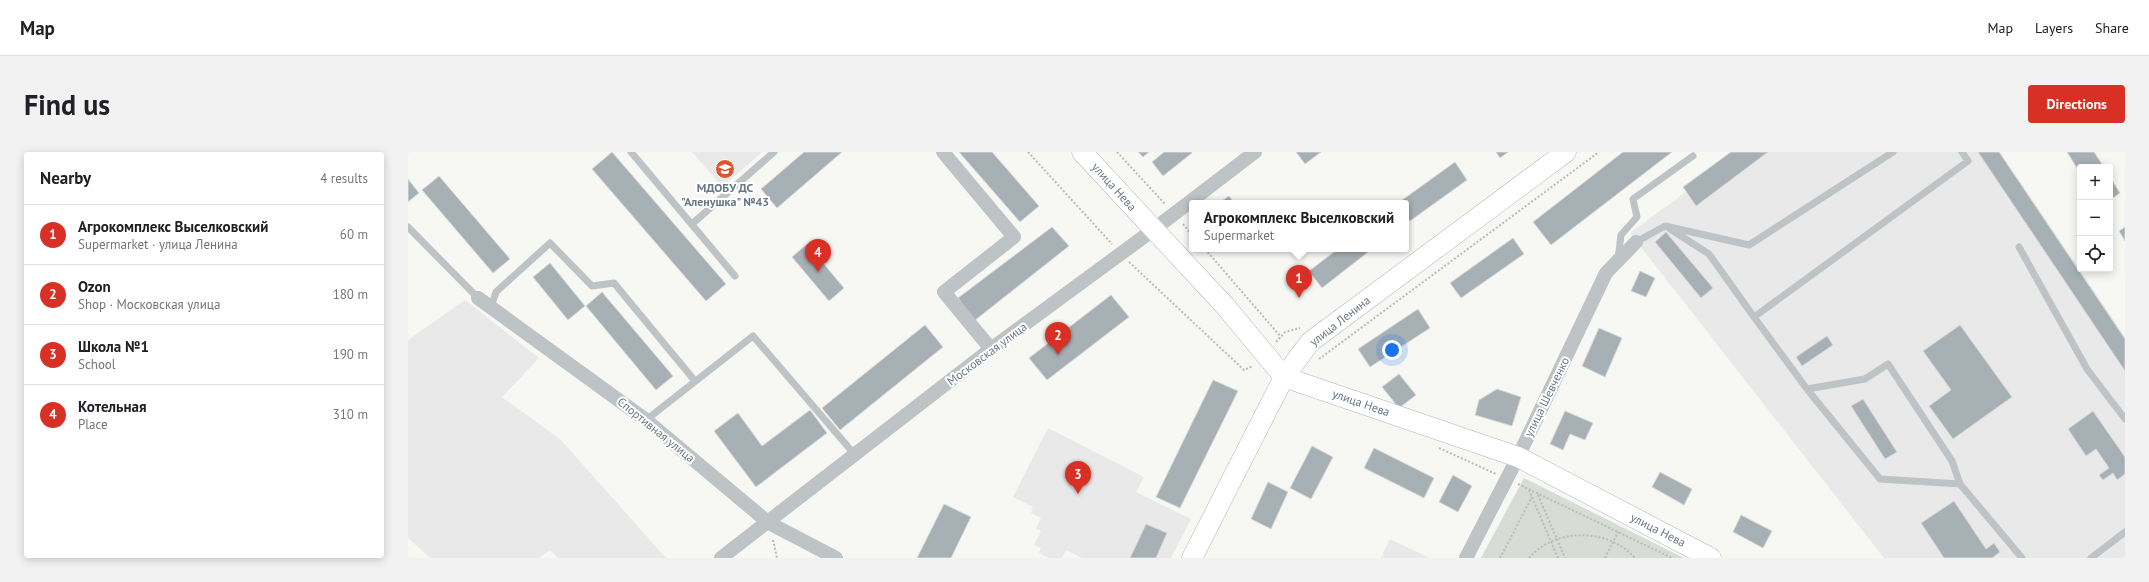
<!DOCTYPE html>
<html lang="en">
<head>
<meta charset="utf-8">
<style>
	:root { --surface:#fff; --page:#f2f2f2; --text:#202124; --muted:#757577; --line:#e0e0e0; --accent:#d93025 }
	body { margin:0; font-family:"PT Sans",sans-serif; background:var(--page); color:var(--text) }
	.controls { position:absolute; right:12px; top:12px; display:grid; overflow:hidden; border-radius:4px; box-shadow:0 2px 10px #0003 }
	.controls button { width:36px; height:36px; display:grid; place-items:center; padding:0; border:0; border-bottom:1px solid var(--line); background:var(--surface); color:var(--text); font:20px sans-serif }
	.you { position:absolute; left:984px; top:198px; width:14px; height:14px; margin:-10px; border:3px solid #fff; border-radius:50%; background:#1a73e8; box-shadow:0 0 0 6px #1a73e833 }
	.badge { display:grid; place-items:center; width:26px; height:26px; border-radius:50%; background:var(--accent); color:#fff; font-size:13px; font-weight:700 }
	.pin { position:absolute; translate:-50% -33px; filter:drop-shadow(0 1px 2px #0008) }
	.pin::after { content:''; position:absolute; top:21px; width:14px; height:12px; background:inherit; clip-path:polygon(0 0,100% 0,50% 100%) }
	.popup { position:absolute; left:781px; top:48px; width:220px; height:52px; box-sizing:border-box; display:grid; place-content:center; border-radius:4px; background:var(--surface); filter:drop-shadow(0 1px 3px #0005); font-size:13px; white-space:nowrap; color:var(--muted) }
	.popup b { font-size:15px; color:var(--text) }
	.popup::after { content:''; position:absolute; left:50%; top:100%; margin-left:-8px; border:8px solid transparent; border-top-color:var(--surface) }
	.list { margin:0; padding:0; list-style:none }
	h2 { display:flex; justify-content:space-between; align-items:center; height:52px; margin:0; padding:0 16px; font-size:17px }
	h2 small { font-size:13px; font-weight:400; color:var(--muted) }
	.list li { display:grid; grid-template-columns:26px 1fr auto; gap:12px; align-items:center; box-sizing:border-box; height:60px; padding:0 16px; border-top:1px solid var(--line) }
	.list b { display:block; font-size:15px; white-space:nowrap }
	.list p { margin:0; font-size:13px; white-space:nowrap; color:var(--muted) }
	.list em { font-size:13px; font-style:normal; color:var(--muted) }
	.icon { flex:none; width:22px; height:22px; fill:none; stroke:currentColor; stroke-width:2; stroke-linecap:round; stroke-linejoin:round }
	.map { position:relative; flex:none; width:1717px; height:406px; overflow:hidden; border-radius:4px }
	header { display:flex; align-items:center; gap:24px; box-sizing:border-box; height:56px; padding:0 20px; background:var(--surface); border-bottom:1px solid var(--line) }
	header strong { font-size:19px }
	nav { display:flex; gap:22px; margin-inline-start:auto; font-size:14px }
	.intro { display:flex; align-items:center; justify-content:space-between; box-sizing:border-box; height:96px; padding:0 24px }
	h1 { margin:0; font-size:28px }
	.button { padding:10px 18px; border-radius:4px; background:var(--accent); color:#fff; font-size:14px; font-weight:700 }
	main { display:flex; gap:24px; padding:0 24px }
	aside { flex:1; background:var(--surface); border-radius:4px; box-shadow:0 2px 10px #0003 }
	.map>svg:first-child { display:block }
</style>
</head>
<body>
<header>
<strong>Map</strong>
<nav><a>Map</a><a>Layers</a><a>Share</a></nav>
</header>
<div class="intro"><h1>Find us</h1><a class="button">Directions</a></div>
<main>
<aside>
<h2>Nearby<small>4 results</small></h2>
<ul class="list">
<li><span class="badge">1</span><div><b>Агрокомплекс Выселковский</b><p>Supermarket · улица Ленина</p></div><em>60 m</em></li>
<li><span class="badge">2</span><div><b>Ozon</b><p>Shop · Московская улица</p></div><em>180 m</em></li>
<li><span class="badge">3</span><div><b>Школа №1</b><p>School</p></div><em>190 m</em></li>
<li><span class="badge">4</span><div><b>Котельная</b><p>Place</p></div><em>310 m</em></li>
</ul>
</aside>
<div class="map">
<svg width="1717" height="406" viewBox="0 0 1717 406">
	<rect width="100%" height="100%" fill="#f7f7f4"/>
	<path fill="#e8e9e8" d="M284 0H354L314 35Z
		M1332 0H1592L1717 185V406H1476L1222 81Z
		M57 148 131 206 94 245 153 288 258 406H150L142 398 131 406H22L0 386V188Z
		M640 276 736 325 728 340 783 367 763 406H674L658 398 654 406H641L631 401 633 396 626 393 633 379 628 376 633 366 623 361 625 355 605 345Z
		M982 387 1022 406H973Z"/>
	<path fill="#d7dcd4" d="M1116 326 1276 406H1073Z"/>
	<path fill="#a7b0b5" stroke="#d9d9d7" d="M204 0 318 132 298 149 184 17Z
		M396 0H434L369 56 353 37Z
		M551 0H584L631 54 612 70Z
		M730 0H741L735 5Z
		M756 0H783L784 1 755 24 744 10Z
		M888 0H913L897 12Z
		M1088 0H1100L1092 6Z
		M1215 0H1264L1143 93 1125 70Z
		M1323 0H1360L1288 54 1275 35Z
		M1570 0H1591L1717 187V219Z
		M1659 0H1686L1696 15H1672V21Z
		M1047 10 1059 28 1002 69 998 64V51H990Z
		M31 24 102 107 85 121 14 38Z
		M1702 25 1712 41 1702 48Z
		M0 27 11 41 0 50Z
		M821 44 826 51H811Z
		M644 75 661 94 566 169 550 146Z
		M1717 75V89L1711 79Z
		M1258 80 1305 136 1293 146 1247 90Z
		M1105 86 1116 102 1053 146 1042 131Z
		M399 92 436 136 421 149 384 105Z
		M930 97H964L914 136 901 119Z
		M142 111 177 154 160 168 125 125Z
		M1232 119 1247 126 1238 145 1223 139Z
		M194 140 265 224 248 238 178 154Z
		M703 143 721 165 639 228 621 206Z
		M1010 157 1022 176 962 215 950 197Z
		M517 173 535 195 432 278 414 256Z
		M1552 173 1604 245 1545 287 1521 254 1543 238 1515 199Z
		M1191 176 1214 186 1197 225 1174 214Z
		M1419 184 1425 193 1394 214 1388 205Z
		M991 222 1008 243 991 256 974 235Z
		M805 228 830 239 772 356 748 345Z
		M1089 237 1113 245 1104 274 1067 263 1071 248Z
		M1455 247 1489 300 1477 307 1443 254Z
		M402 258 419 281 348 335 306 279 330 261 354 294Z
		M1157 259 1185 271 1177 288 1162 282 1155 298 1142 292Z
		M1685 259 1717 305V322L1709 328 1705 321 1695 328 1691 323 1701 316 1688 297 1678 304 1660 277Z
		M904 294 925 305 903 347 882 336Z
		M966 296 1026 326 1016 346 956 316Z
		M1252 320 1284 337 1276 353 1244 335Z
		M1045 323 1064 334 1050 360 1031 350Z
		M860 330 880 340 863 377 843 367Z
		M1546 349 1578 397 1586 391 1592 400 1584 406H1536L1513 371Z
		M536 352 563 365 543 406H509Z
		M1333 363 1364 379 1355 396 1325 380Z
		M738 372 759 381 748 406H722Z"/>
	<g fill="none" stroke-linecap="round" stroke-linejoin="round">
		<g stroke="#b1b7bb" stroke-width="21">
			<path id="secondary" d="M674 0 818 155 876 225 1110 305 1303 406
				M784 406 876 225 902 190 1158 0"/>
		</g>
		<path stroke="#b9bcbe" stroke-width="2" stroke-dasharray="2 2" stroke-linecap="butt" d="M620 0 704 92
			M709 0 757 52
			M775 72 784 83
			M797 97 873 185
			M721 110 836 218 845 214
			M868 190 877 180 892 176
			M911 207 1191 0
			M1031 296 1088 322
			M1110 332 1264 406
			M1121 338 1150 406
			M1130 343 1157 406
			M365 388 369 406
			M1092 406 1124 345
			M1121 406C1148 375 1200 376 1227 406
			M1197 406 1210 380"/>
		<path stroke="#bec3c6" stroke-width="7" d="M223 0 327 124
			M1554 0 1560 9 1346 165 1399 237 1472 327 1552 332 1614 406
			M284 72 366 0
			M0 75 70 146
			M1262 77 1301 102 1346 165
			M1228 90 1257 74 1341 93 1485 0
			M1611 95 1679 217 1717 267
			M1210 107 1213 83 1229 65 1225 47 1285 4
			M83 155 88 140 142 91 184 134 206 131 287 229
			M1399 237 1457 227 1480 212 1544 309 1552 332
			M238 268 345 184 448 304
			M1683 406 1717 380"/>
		<path stroke="#bec3c6" stroke-width="14" d="M535 0 606 85 536 140 583 197
			M70 146 238 268 361 371 428 406
			M313 406 583 197 745 78 847 0
			M1058 406 1110 305 1198 121 1228 90"/>
		<use href="#secondary" stroke="#fff" stroke-width="20"/>
	</g>
	<defs>
		<g id="school-disc" transform="scale(1)"><circle r="9.5" fill="#dd542f" stroke="#fff"/><path d="M0-5L7-2L0 1L-7-2ZM-4 1L0 2.5L4 1V4Q0 6-4 4Z" fill="#fff"/></g>
	</defs>
	<g fill-rule="evenodd">
		<use href="#school-disc" x="317" y="17"/>
	</g>
	<g text-anchor="middle" stroke-width="4" stroke-linejoin="round" paint-order="stroke">
		<g font-size="12" fill="#677884" stroke="#fff">
			<text transform="translate(706 35) rotate(48)" y="4">улица Нева</text>
			<text transform="translate(932 169) rotate(-38)" y="4">улица Ленина</text>
			<text transform="translate(579 202) rotate(-37)" y="4">Московская улица</text>
			<text transform="translate(1139 245) rotate(-64)" y="4">улица Шевченко</text>
			<text transform="translate(953 251) rotate(19)" y="4">улица Нева</text>
			<text transform="translate(248 278) rotate(39)" y="4">Спортивная улица</text>
			<text transform="translate(1250 378) rotate(27)" y="4">улица Нева</text>
		</g>
		<g font-size="12" font-weight="bold" fill="#677884" stroke="#fff">
			<text x="317" y="40">МДОБУ ДС<tspan x="317" dy="14">"Аленушка" №43</tspan></text>
		</g>
	</g>
</svg>
<div class="controls">
<button>+</button>
<button>−</button>
<button><svg class="icon" aria-label="locate" viewBox="0 0 24 24"><circle cx="12" cy="12" r="6"/><path d="M12 2v4M12 18v4M2 12h4M18 12h4"/></svg></button>
</div>
<div class="you"></div>
<div class="pin badge" style="left:891px;top:146px">1</div>
<div class="popup"><b>Агрокомплекс Выселковский</b>Supermarket</div>
<div class="pin badge" style="left:650px;top:203px">2</div>
<div class="pin badge" style="left:670px;top:342px">3</div>
<div class="pin badge" style="left:410px;top:120px">4</div>
</div>
</main>
</body>
</html>
